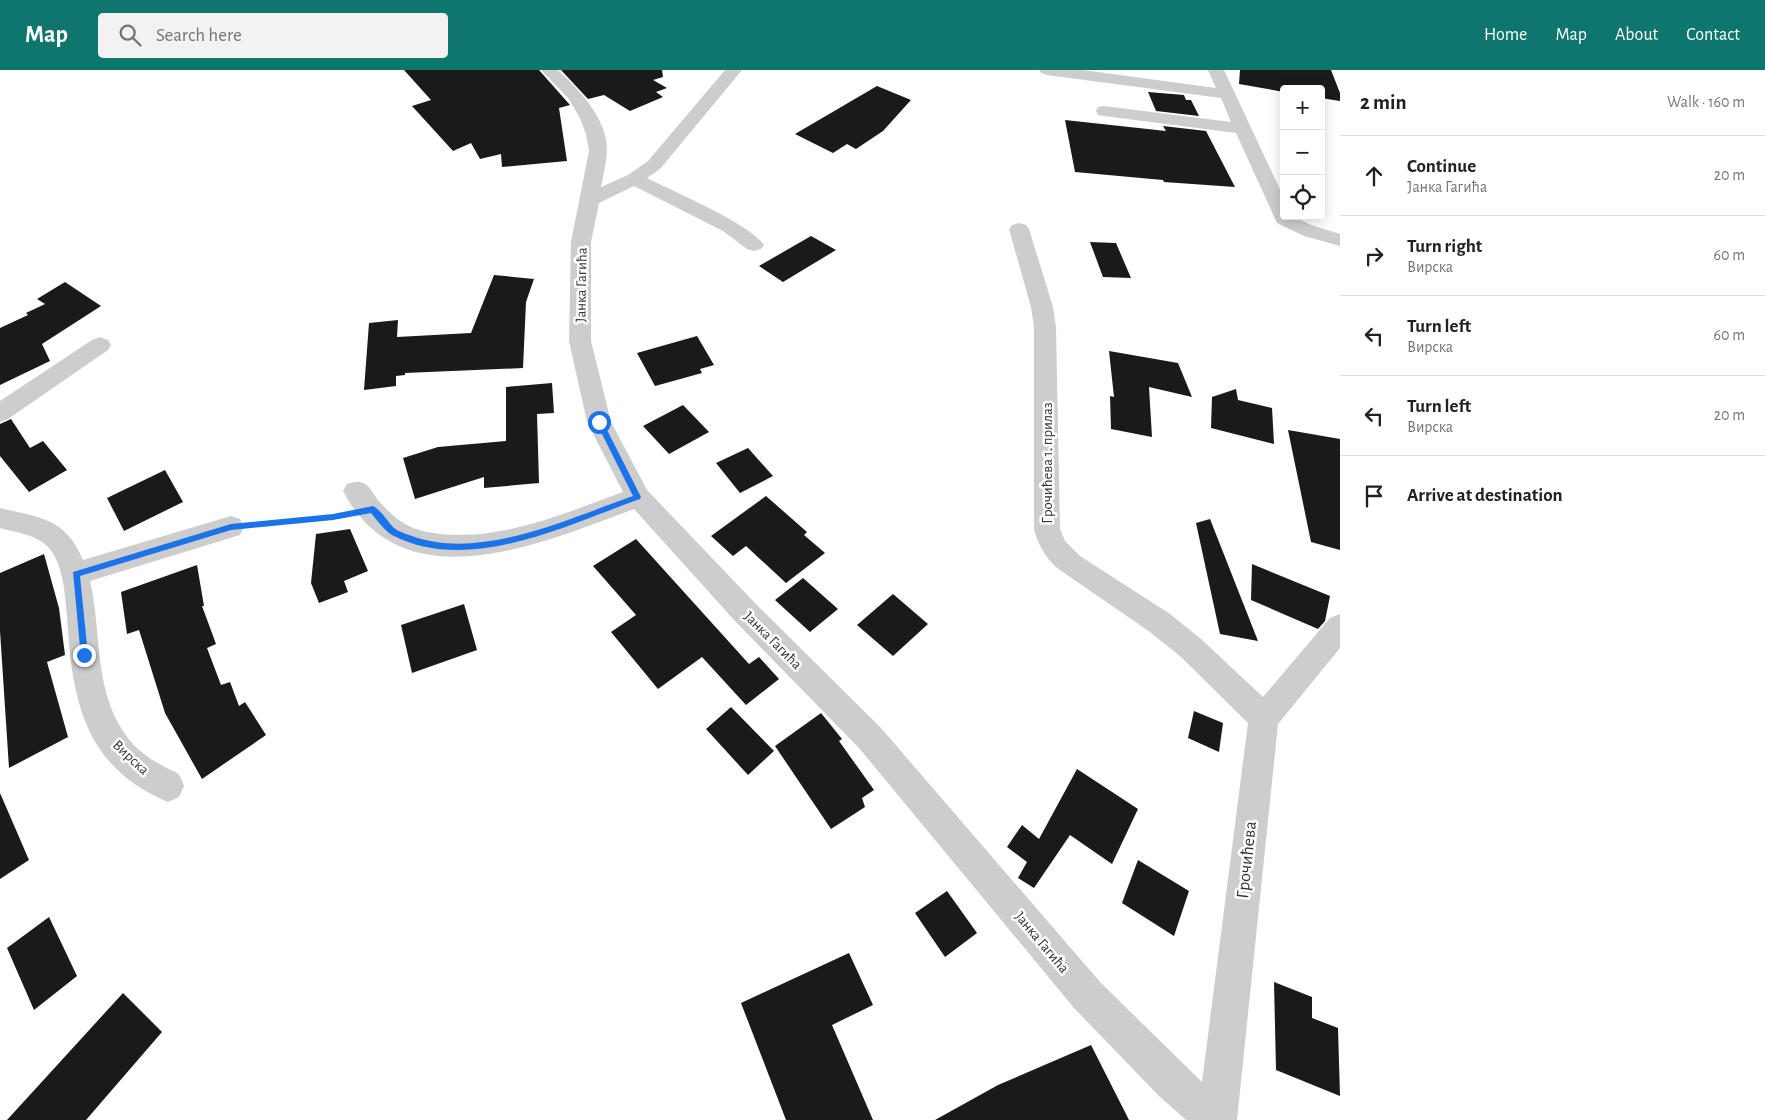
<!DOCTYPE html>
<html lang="en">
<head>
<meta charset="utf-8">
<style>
	:root { --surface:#fff; --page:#f2f2f2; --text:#202124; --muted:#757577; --line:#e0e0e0; --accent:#0f766e }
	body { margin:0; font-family:"Alegreya Sans",sans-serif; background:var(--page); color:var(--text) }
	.controls { position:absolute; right:15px; top:15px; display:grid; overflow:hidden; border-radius:5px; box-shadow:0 2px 12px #0003 }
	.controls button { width:45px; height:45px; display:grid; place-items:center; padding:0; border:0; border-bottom:1px solid var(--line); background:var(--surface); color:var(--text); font:25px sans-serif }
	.stop { position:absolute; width:15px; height:15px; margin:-11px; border:4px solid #1a73e8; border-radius:50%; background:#fff }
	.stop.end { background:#1a73e8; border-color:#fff; box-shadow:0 1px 5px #0008 }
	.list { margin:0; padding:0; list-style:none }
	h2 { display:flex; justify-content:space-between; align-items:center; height:65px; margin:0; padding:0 20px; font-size:21px }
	h2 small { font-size:16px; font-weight:400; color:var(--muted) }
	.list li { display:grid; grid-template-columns:32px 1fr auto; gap:15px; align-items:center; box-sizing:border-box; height:80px; padding:0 20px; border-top:1px solid var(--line) }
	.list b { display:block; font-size:19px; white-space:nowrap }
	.list p { margin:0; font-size:16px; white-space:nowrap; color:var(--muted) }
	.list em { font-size:16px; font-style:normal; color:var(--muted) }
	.icon { flex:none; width:28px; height:28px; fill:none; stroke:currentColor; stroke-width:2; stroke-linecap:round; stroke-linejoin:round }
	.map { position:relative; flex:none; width:1340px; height:1050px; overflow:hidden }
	header { display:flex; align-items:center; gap:30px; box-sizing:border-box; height:70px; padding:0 25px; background:var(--accent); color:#fff }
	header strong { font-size:24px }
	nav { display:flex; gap:28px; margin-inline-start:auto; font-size:18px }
	.search { width:350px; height:45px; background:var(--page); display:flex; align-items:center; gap:12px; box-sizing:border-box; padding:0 18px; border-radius:5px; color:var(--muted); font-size:19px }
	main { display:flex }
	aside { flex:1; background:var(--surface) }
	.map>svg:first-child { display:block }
</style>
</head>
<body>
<header>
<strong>Map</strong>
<div class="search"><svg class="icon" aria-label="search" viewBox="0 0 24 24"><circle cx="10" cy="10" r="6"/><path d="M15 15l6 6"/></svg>Search here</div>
<nav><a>Home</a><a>Map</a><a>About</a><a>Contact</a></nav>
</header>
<main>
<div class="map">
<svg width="1340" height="1050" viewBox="0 0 1340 1050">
	<rect width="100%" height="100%" fill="#fff"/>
	<path fill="#1a1a1a" d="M404 0H539L570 35 559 38 567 91 502 97 501 84 480 89 471 73 453 81 412 36 431 30Z
		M561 0H662L663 7 653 10 667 18 656 22 663 27 630 41 604 25 588 29Z
		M1240 0H1331L1340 23V31L1321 28V19H1284V22L1239 14Z
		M877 16 911 30 883 61 856 79 847 74 833 83 795 64Z
		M1148 22 1184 25 1186 30H1191L1199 46 1156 41Z
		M1065 50 1166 61 1163 56 1206 61 1235 117 1164 112 1163 110 1075 102Z
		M811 166 836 180 783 212 759 196Z
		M1090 172 1116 173 1131 208 1103 207Z
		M494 205 534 209 526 232 523 298 405 303V305L396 306V316L364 320 369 253 398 250 397 267 471 263Z
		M65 212 101 236 42 274 50 291 0 315V258L28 245 26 243 45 234 37 229Z
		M697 266 714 295 700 299 702 303 655 316 637 283Z
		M1109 281 1178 293 1192 327 1149 317 1152 367 1111 359 1110 326 1114 327Z
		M552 313 554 343 537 344 539 413 484 418V407L415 429 403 388 438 377 506 371V317Z
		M1236 319 1238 330 1272 338 1274 374 1211 358 1212 327Z
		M683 335 709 362 669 384 643 356Z
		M11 349 30 378 43 371 67 400 29 422 0 386V354Z
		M1288 360 1340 369V480L1311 472Z
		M748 378 773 406 740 423 716 393Z
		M165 400 183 432 124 461 107 428Z
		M766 426 807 462 804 465 825 483 786 513 746 476 733 486 711 466Z
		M1210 449 1258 571 1220 564 1196 453Z
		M350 459 368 501 344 511 348 522 319 533 311 513 316 464Z
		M636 469 749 594 759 587 779 609 746 635 702 587 658 619 611 562 636 545 593 496Z
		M44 484 59 538 65 585 47 592 68 667 9 698 0 561V503Z
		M1252 494 1330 526 1325 551 1318 559 1251 530Z
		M197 495 204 536H202L216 574 207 578 221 615 230 612 239 636 245 632 266 665 202 709 165 643 139 560 127 564 121 522Z
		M803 508 838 539 810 562 775 530Z
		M893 524 928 554 893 586 857 555Z
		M464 534 477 580 412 603 401 555Z
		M731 637 774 681 748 705 706 659Z
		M1194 641 1223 653 1219 682 1188 668Z
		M821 643 842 669 839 671 874 720 862 728 865 737 831 759 775 676Z
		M1077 699 1138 739 1112 794 1070 765 1034 818 1018 808 1027 792 1007 777 1022 755 1039 769Z
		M0 723 29 790 0 809Z
		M1138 790 1189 821 1174 866 1122 833Z
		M947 821 977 863 945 887 915 843Z
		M49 847 77 906 34 940 7 878Z
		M849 883 873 935 832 955 873 1050H786L741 933Z
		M1274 912 1312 927V948L1338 958 1340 1026 1276 1000Z
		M123 923 162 962 86 1050H7Z
		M1091 975 1129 1050H935L998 1015Z"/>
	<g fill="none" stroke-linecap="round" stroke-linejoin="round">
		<path stroke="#c7c7c7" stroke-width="3" stroke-dasharray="2.5 2.5" stroke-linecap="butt" d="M259 454 340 446"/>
		<path fill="#cdcdcd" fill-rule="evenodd" d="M541 0H558C580 21 608 49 607 82 606 94 603 106 601 117L628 105 648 91 725 0H742L660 99 647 108C674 122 749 153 764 175L761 179 754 181 747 179 723 161 634 116 599 133 591 172V271L611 352 647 420 755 533 881 658 1100 912 1202 1012 1248 653 1181 587 1150 562 1057 498C1045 487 1038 474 1034 459V257L1031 237 1009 159 1012 155 1019 153 1026 155 1029 159 1053 237 1056 257 1060 459 1065 471 1080 486 1170 544 1201 569 1263 627 1330 548 1340 544V578L1278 654 1237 1050H1186L1159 1026 1074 938 859 678 735 551 634 439C544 472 403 536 343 421L347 414C353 412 359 410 365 414 370 417 374 424 377 429 391 445 405 458 427 462 495 474 560 445 623 422L587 352 569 271 571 172 589 81 586 64 580 48 569 29Z
			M1039 0H1083L1216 18 1208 0H1224L1284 128V146H1293L1311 155 1340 164V176L1304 166 1277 153 1236 63 1104 46 1098 45 1096 41 1098 37 1104 36 1231 52 1221 28 1047 5 1041 3Z
			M100 267 108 270 111 275 108 280 8 349 0 352V331L92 270Z
			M0 438C40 448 65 447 83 490L231 446 240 449 244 457 240 465 90 511C102 562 93 618 125 664 134 678 148 688 163 696 167 699 176 701 179 705 181 708 183 713 184 716L179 727 168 732C84 697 72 630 67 547 65 525 64 496 49 478 36 464 17 463 0 458Z"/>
	</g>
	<path fill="#1a73e8" d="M599 349 603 352 641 427 640 429C567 455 468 505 392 465 384 460 377 450 371 443L333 450 231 460 80 506 88 585 87 588H81L73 502 231 454 333 444 373 436C382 441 387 451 394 458 399 462 406 464 412 466 481 491 567 449 633 426L596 352Z"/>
	<g text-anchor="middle" stroke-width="5" stroke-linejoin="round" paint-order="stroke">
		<g font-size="15" fill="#333" stroke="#fff">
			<text transform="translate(581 215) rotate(-89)" y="5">Јанка Гагића</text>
			<text transform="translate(1047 393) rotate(-90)" y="5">Грочићева 1. прилаз</text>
			<text transform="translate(773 570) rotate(45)" y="5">Јанка Гагића</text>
			<text transform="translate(131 687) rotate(43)" y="5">Вирска</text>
			<text transform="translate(1042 872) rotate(50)" y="5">Јанка Гагића</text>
		</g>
		<g font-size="18" fill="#333" stroke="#fff">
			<text transform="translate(1246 790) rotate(-84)" y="6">Грочићева</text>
		</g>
	</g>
</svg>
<div class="controls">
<button>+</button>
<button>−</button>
<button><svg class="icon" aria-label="locate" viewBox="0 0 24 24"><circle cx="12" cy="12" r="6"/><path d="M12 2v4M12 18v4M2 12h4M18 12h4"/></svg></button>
</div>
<div class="stop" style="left:599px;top:352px"></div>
<div class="stop end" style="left:84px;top:585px"></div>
</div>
<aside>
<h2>2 min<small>Walk · 160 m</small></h2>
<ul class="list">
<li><svg class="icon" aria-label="ahead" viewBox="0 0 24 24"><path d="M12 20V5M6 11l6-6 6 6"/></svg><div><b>Continue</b><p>Јанка Гагића</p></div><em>20 m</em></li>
<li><svg class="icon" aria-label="right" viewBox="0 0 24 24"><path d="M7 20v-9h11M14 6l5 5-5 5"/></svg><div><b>Turn right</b><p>Вирска</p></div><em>60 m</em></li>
<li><svg class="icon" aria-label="left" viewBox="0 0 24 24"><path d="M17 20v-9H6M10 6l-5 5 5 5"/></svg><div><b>Turn left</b><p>Вирска</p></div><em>60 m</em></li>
<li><svg class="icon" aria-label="left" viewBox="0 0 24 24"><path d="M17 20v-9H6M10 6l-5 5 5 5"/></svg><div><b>Turn left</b><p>Вирска</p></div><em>20 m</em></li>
<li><svg class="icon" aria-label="arrive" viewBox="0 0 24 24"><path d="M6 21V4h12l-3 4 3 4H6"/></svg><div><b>Arrive at destination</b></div></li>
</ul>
</aside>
</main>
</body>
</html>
